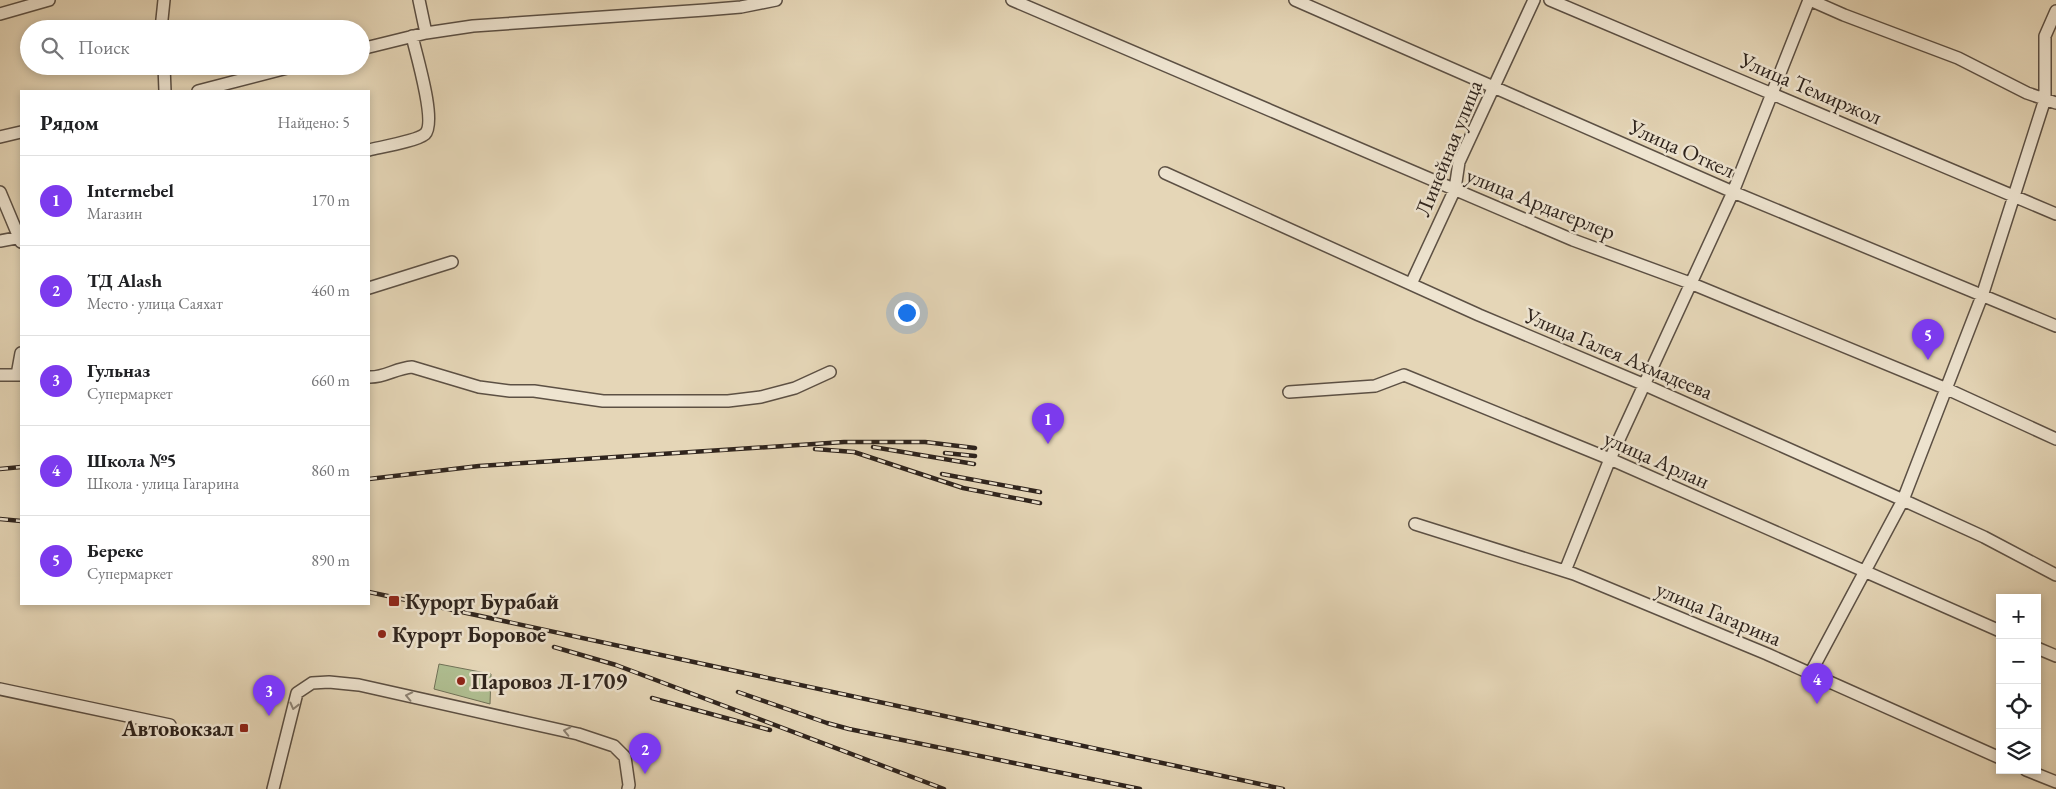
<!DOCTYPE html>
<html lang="ru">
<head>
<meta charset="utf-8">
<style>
	:root { --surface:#fff; --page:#f6f6f6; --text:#202124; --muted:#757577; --line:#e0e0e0; --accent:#7c3aed }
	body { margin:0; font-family:"EB Garamond",serif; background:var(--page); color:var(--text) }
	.controls { position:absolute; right:15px; bottom:15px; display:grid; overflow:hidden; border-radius:0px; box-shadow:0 2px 8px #0003 }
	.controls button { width:45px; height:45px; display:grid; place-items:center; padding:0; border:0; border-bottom:1px solid var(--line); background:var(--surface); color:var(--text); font:25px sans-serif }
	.you { position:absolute; left:906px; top:312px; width:18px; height:18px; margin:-12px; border:4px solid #fff; border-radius:50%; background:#1a73e8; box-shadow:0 0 0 8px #1a73e833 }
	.badge { display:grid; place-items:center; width:32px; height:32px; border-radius:50%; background:var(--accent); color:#fff; font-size:16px; font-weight:700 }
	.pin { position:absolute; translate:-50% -41px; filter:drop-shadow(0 1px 2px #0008) }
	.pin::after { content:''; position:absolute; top:26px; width:18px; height:15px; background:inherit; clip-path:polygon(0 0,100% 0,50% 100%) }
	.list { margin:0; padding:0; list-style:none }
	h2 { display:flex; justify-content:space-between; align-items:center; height:65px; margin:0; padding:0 20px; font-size:21px }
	h2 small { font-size:16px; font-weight:400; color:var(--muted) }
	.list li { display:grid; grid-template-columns:32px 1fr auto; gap:15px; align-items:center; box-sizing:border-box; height:90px; padding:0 20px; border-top:1px solid var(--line) }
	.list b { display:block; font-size:19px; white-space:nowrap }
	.list p { margin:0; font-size:16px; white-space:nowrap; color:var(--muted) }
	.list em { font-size:16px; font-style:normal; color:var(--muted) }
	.icon { flex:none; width:28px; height:28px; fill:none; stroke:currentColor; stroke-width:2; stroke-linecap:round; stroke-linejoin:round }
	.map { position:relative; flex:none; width:2056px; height:789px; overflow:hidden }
	.search { position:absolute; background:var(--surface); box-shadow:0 2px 8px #0003; left:20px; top:20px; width:350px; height:55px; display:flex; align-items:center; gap:12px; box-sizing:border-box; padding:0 18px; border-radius:28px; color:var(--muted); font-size:19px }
	.panel { position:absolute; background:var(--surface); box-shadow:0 2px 8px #0003; left:20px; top:90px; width:350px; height:515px; border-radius:0px }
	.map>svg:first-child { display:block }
</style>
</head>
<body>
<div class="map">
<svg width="2056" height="789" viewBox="0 0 2056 789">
	<rect width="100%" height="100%" fill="#e5d6b7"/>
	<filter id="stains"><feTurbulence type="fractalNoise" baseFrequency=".004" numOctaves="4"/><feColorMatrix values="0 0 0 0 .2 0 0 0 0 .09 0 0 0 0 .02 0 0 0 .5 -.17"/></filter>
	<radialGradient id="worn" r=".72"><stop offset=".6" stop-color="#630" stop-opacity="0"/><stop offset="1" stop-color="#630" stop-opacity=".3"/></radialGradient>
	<path fill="#b0bf92" stroke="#707258" d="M439 664 491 674 490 704 434 689Z"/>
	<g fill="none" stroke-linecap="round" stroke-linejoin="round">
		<g stroke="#5c5044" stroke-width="14">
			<path id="minor" d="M419 0 426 33
				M1012 0 1573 240 1690 283 1947 389 2056 439
				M1295 0 1733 192 2056 326
				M1550 0 2056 214
				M1810 0 1844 15 1958 58 2027 93 2056 103
				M0 14 49 0
				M161 29 164 0
				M361 49 426 33 473 26 705 10 741 7 776 0
				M164 66 165 91
				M198 91 295 66
				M0 137 21 132
				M369 150C381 147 417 141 425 134 437 122 416 54 412 36
				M1165 173 1479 315 1645 385 1903 500 1984 537 2056 575
				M0 192 21 242
				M0 241 21 237
				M1411 284 1455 189 1459 162 1534 0
				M369 288 452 262
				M0 375H21
				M17 375 21 353
				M369 377C384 378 396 368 412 367L479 387 510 391H534L603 401H728L761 397 795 388 830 372
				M1289 392 1375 386 1404 375 1610 459 2000 631
				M1415 524 1574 574 1767 654 2000 758
				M1565 571 1610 459 1733 192 1809 0
				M2037 648 2056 656
				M1810 674 1903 500 1982 296 2045 99V36L2056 11
				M0 689 170 725
				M2026 770 2056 782
				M273 789 297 693 312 683 329 682 359 685 578 734 614 746 625 757 629 785 628 789"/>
		</g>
		<use href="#minor" stroke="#eee4d0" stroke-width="11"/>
		<g stroke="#2f241d" stroke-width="4.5">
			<path id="rail" d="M873 447 974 464
				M815 449 854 452 963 488 1040 503
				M945 453 975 456
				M0 469 21 467
				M942 474 1040 492
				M369 479 479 466 844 442H925L975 448
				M0 519 21 521
				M369 592 1283 789
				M554 647 616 665 944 789
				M738 692 827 723 849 729 1140 789
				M652 698 770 730"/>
		</g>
		<use href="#rail" stroke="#eee4d0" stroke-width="2.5" stroke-dasharray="8" stroke-linecap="butt"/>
	</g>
	<defs><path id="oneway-chevron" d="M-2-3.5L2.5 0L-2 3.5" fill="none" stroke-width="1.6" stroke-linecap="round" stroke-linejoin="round" transform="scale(1.25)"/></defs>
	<g stroke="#8e8476">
		<use href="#oneway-chevron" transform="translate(409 696) rotate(-168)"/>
		<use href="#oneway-chevron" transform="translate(294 706) rotate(104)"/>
		<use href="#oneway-chevron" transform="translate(567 731) rotate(-167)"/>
	</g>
	<g fill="#8f2418" stroke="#eee4d0" stroke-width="2">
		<rect x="388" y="595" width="12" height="12" rx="2.5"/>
		<circle cx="382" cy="634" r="5"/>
		<circle cx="461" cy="681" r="5"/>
		<rect x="239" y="723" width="10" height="10" rx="2.5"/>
	</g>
	<g text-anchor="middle" stroke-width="5" stroke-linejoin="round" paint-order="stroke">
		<g font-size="22" fill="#2f241d" stroke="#eee4d0">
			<text transform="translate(1811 88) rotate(23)" y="8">Улица Темиржол</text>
			<text transform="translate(1448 148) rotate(-68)" y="8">Линейная улица</text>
			<text transform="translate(1682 148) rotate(24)" y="8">Улица Откел</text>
			<text transform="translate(1541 203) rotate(22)" y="8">улица Ардагерлер</text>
			<text transform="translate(1619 353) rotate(23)" y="8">Улица Галея Ахмадеева</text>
			<text transform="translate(1657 459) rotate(24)" y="8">улица Арлан</text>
			<text transform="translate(1719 613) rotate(23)" y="8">улица Гагарина</text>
		</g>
		<g font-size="22" font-weight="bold" fill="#2f241d" stroke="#eee4d0" text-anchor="start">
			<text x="405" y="609">Курорт Бурабай</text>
			<text x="392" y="642">Курорт Боровое</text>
			<text x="471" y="689">Паровоз Л-1709</text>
			<text x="234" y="736" text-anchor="end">Автовокзал</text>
		</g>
	</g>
	<rect width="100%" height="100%" filter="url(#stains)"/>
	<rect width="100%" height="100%" fill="url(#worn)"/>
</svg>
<div class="controls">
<button>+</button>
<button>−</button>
<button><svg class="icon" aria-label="locate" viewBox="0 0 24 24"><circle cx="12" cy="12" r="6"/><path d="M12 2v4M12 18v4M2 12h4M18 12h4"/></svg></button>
<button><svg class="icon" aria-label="layers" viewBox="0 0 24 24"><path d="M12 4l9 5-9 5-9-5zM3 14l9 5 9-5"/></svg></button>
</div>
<div class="you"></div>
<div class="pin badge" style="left:1048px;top:444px">1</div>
<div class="pin badge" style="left:645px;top:774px">2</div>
<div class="pin badge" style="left:269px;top:716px">3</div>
<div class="pin badge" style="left:1817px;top:704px">4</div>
<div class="pin badge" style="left:1928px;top:360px">5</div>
<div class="search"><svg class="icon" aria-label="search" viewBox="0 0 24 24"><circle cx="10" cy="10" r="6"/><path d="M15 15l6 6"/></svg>Поиск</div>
<section class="panel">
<h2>Рядом<small>Найдено: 5</small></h2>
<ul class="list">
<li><span class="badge">1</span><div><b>Intermebel</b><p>Магазин</p></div><em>170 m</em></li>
<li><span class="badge">2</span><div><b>ТД Alash</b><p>Место · улица Саяхат</p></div><em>460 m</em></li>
<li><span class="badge">3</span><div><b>Гульназ</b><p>Супермаркет</p></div><em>660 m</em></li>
<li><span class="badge">4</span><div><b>Школа №5</b><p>Школа · улица Гагарина</p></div><em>860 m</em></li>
<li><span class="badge">5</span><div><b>Береке</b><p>Супермаркет</p></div><em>890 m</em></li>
</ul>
</section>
</div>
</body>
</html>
